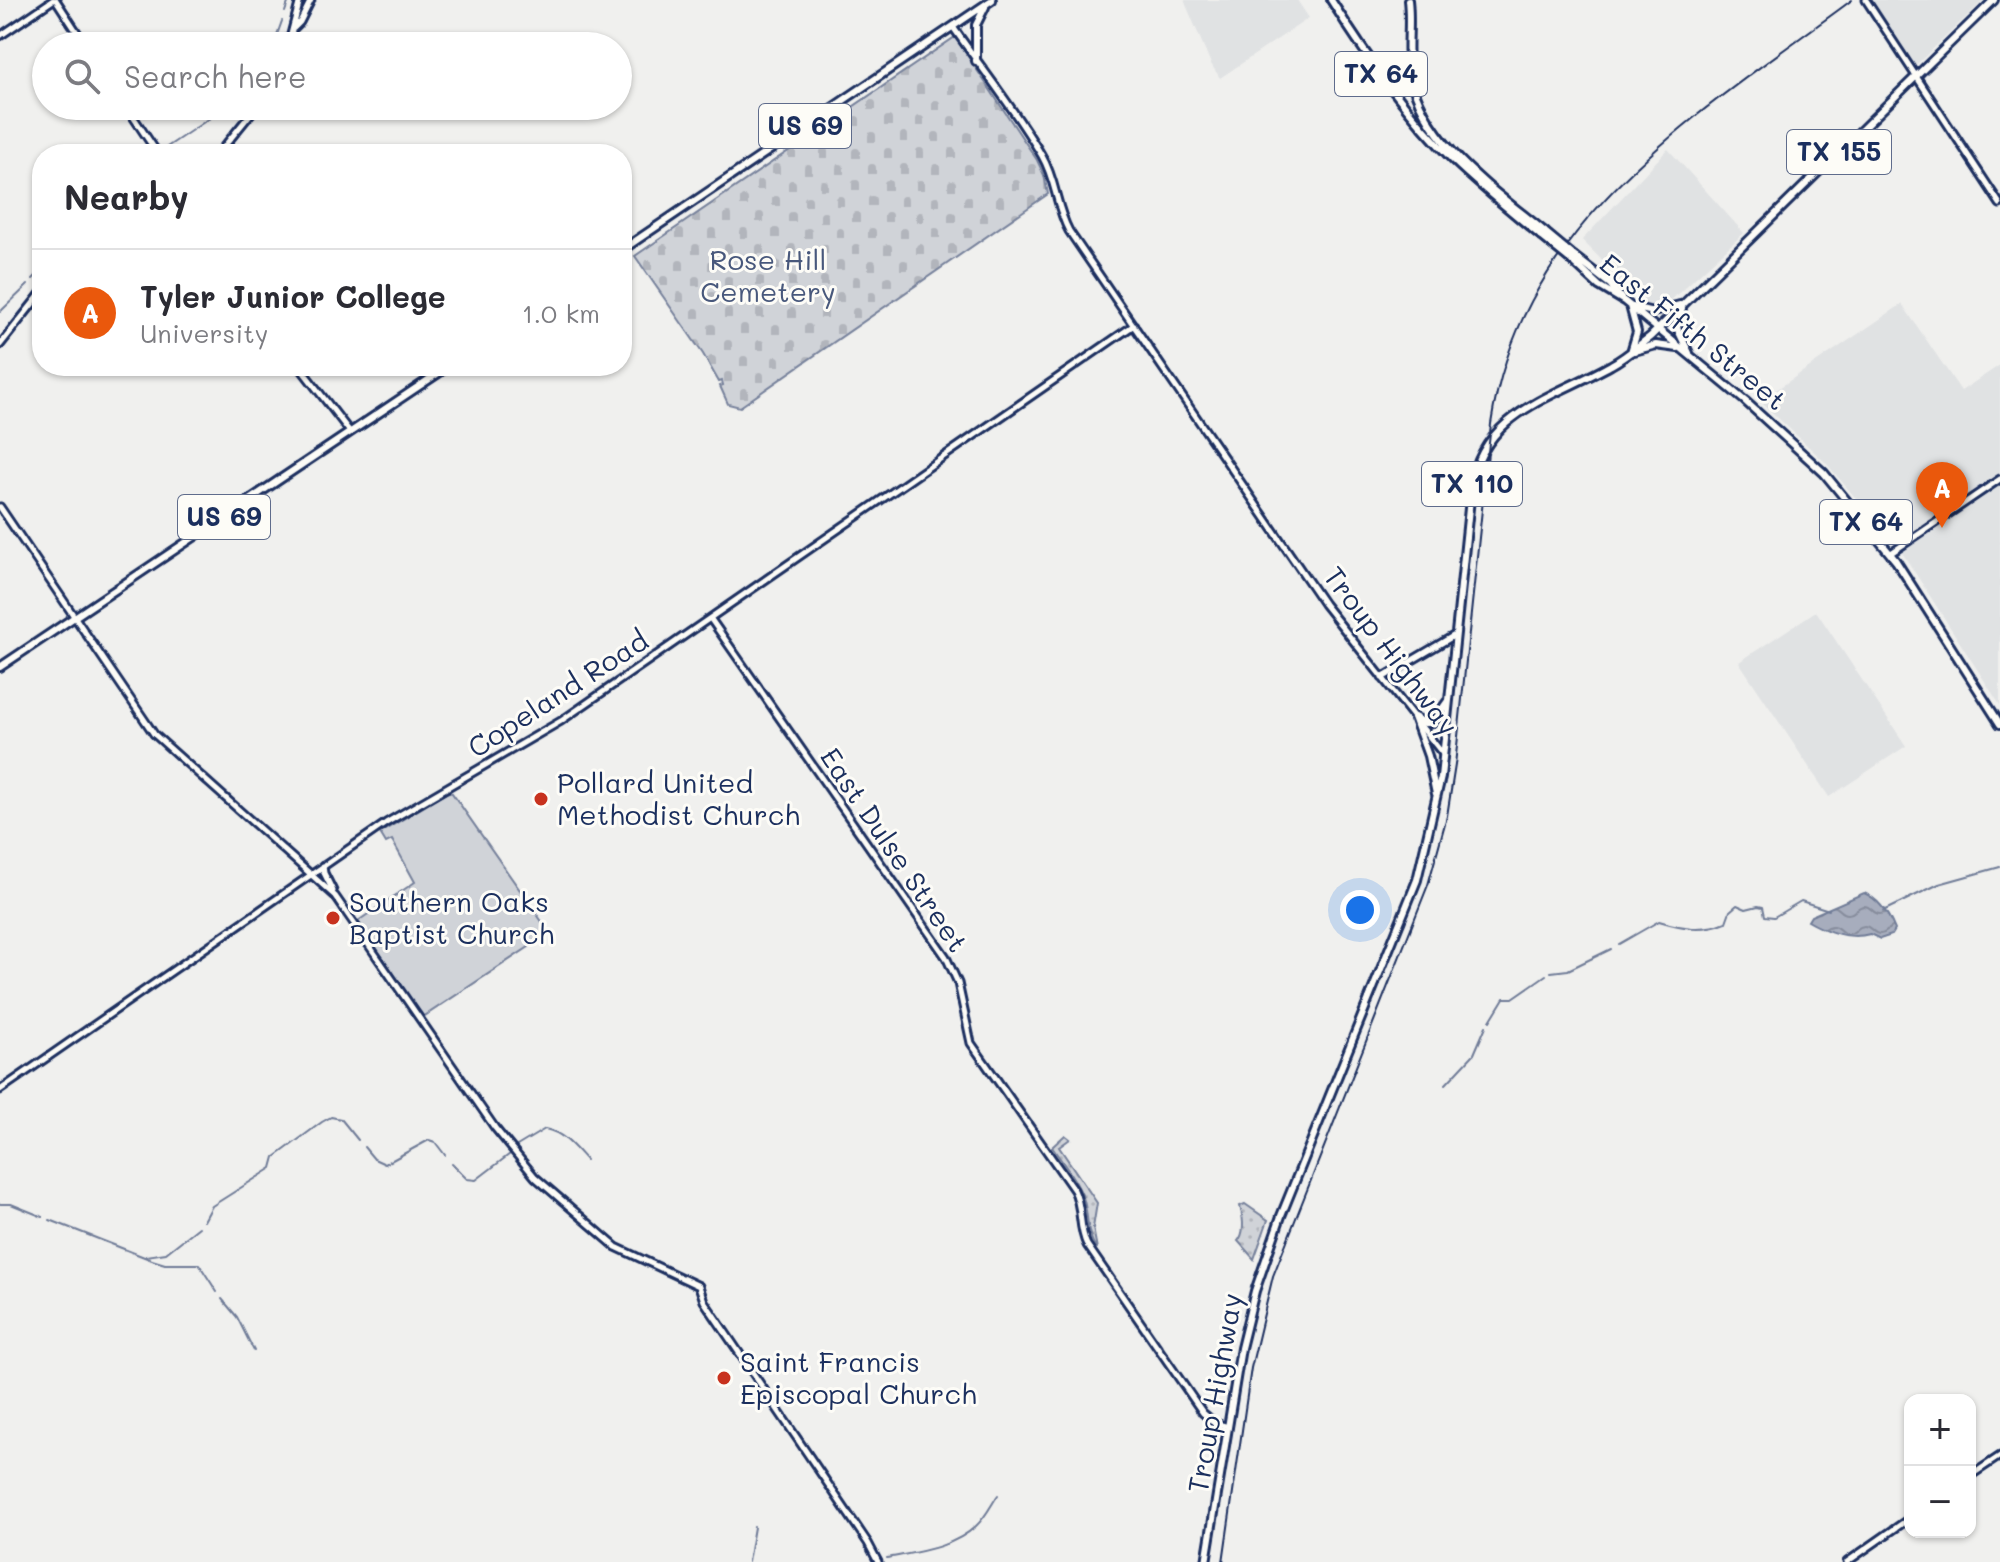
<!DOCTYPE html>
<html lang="en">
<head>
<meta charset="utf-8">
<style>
	:root { --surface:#fff; --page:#f7f7f7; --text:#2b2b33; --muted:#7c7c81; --line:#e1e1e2; --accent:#ea580c }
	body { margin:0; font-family:Mali,sans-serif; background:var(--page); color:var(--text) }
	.controls { position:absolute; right:24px; bottom:24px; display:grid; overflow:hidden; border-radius:16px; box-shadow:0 2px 6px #0004 }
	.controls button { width:72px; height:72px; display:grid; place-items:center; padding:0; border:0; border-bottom:2px solid var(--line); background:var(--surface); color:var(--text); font:40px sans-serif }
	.you { position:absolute; left:1360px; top:910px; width:28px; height:28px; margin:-20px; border:6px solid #fff; border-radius:50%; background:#1a73e8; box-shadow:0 0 0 12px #1a73e833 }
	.badge { display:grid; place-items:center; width:52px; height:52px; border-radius:50%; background:var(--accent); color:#fff; font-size:26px; font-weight:700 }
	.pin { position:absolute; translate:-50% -66px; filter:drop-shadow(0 2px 4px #0008) }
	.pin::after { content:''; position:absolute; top:42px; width:28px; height:24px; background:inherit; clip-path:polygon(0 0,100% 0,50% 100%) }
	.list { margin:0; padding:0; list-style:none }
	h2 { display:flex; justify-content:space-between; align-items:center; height:104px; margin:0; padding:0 32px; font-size:34px }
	h2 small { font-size:26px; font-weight:400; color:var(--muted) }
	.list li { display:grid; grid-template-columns:52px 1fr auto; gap:24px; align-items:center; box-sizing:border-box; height:128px; padding:0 32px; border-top:2px solid var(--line) }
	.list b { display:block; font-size:30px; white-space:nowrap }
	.list p { margin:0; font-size:26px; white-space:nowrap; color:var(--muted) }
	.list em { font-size:26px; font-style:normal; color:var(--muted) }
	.icon { flex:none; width:44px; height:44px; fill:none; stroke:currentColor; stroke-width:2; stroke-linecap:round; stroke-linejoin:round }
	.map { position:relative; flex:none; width:2000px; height:1562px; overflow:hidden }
	.search { position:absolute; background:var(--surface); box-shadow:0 2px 6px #0004; left:32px; top:32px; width:600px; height:88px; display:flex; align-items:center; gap:20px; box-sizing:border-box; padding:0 28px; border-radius:44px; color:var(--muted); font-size:30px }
	.panel { position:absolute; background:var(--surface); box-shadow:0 2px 6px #0004; left:32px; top:144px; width:600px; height:232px; border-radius:32px }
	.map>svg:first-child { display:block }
</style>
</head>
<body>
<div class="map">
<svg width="2000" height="1562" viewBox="0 0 2000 1562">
	<defs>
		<pattern id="grass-dots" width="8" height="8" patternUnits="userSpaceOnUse" patternTransform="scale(2)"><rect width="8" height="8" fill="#d0d3d8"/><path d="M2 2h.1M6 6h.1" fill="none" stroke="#b2b5bc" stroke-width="1.8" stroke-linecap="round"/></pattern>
		<pattern id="cemetery-stones" width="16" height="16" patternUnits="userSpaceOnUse" patternTransform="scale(2)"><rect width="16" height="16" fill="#d0d3d8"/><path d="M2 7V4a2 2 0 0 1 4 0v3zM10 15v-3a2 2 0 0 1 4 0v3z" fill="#b2b5bc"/></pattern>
		<pattern id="water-waves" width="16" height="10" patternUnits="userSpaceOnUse" patternTransform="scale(2)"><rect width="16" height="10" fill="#a7adbd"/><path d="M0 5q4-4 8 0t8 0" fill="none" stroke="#878d9d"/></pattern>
	</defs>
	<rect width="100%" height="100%" fill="#f0f0ee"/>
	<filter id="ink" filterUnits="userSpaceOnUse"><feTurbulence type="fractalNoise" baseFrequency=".0125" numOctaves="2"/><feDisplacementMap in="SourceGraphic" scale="16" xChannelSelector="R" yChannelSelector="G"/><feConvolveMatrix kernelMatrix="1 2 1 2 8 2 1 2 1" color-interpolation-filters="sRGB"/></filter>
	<g filter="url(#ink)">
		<path fill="#e0e2e3" d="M1184 0H1297L1309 18 1220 78 1211 64Z
			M1872 0H1984L1915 66 1910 63Z
			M1668 149 1744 233 1670 301 1651 306 1643 302 1582 240Z
			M1902 304 1961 391 2000 365V705L1903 554 1826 463 1760 401Z
			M1816 611 1906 746 1829 797 1739 662Z"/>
		<path fill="url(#grass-dots)" stroke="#76819b" stroke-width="2" d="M1065 1135 1070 1139 1059 1147 1097 1203 1093 1228 1097 1249C1084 1232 1090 1214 1082 1195 1075 1178 1062 1162 1052 1147Z
			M1245 1204 1268 1220 1254 1259 1238 1241C1246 1232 1243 1217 1240 1206Z"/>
		<path fill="url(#cemetery-stones)" stroke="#76819b" stroke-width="2" d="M955 37 1037 160 1044 175 1048 194 740 407 728 404 720 386 723 385 722 381 719 382 703 354 635 256Z"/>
		<path fill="#d0d3d8" stroke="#76819b" stroke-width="2" d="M448 792 452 793 550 933 423 1017 358 921 415 882 392 840 386 843 380 833Z"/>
		<path fill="url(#water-waves)" stroke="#6f7b97" stroke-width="2" d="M1864 893C1879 899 1889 915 1895 930L1892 935 1880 939 1870 934C1848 940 1827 932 1808 921L1811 916Z"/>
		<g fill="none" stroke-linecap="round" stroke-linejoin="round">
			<path stroke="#6f7b97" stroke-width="2" d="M285 12 289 0
				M273 46 282 21
				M161 151 228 106
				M33 279 42 270
				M0 312 28 285
				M1883 911 1939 884 2000 867
				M1619 944 1659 921C1682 928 1703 932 1726 922L1730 911 1737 905 1746 909 1758 906 1763 907 1765 916 1774 917 1801 901 1829 910
				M1551 972 1568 970 1611 949
				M1490 1021 1504 998H1513L1546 975
				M1446 1084 1474 1054 1486 1026
				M517 1146 545 1129C564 1133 574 1147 586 1160
				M364 1147 374 1159 385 1164 429 1140 435 1142 445 1155
				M452 1164 467 1179 476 1180 510 1154
				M0 1204H11L43 1217
				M50 1220 152 1260 165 1264H199L217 1292
				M204 1221 212 1206 272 1168 275 1157 322 1122 331 1117 341 1119 358 1140
				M146 1256 166 1253 199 1227
				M222 1299 237 1317 254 1351
				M887 1558C917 1552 953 1548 976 1526 986 1517 991 1505 998 1495
				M748 1562 754 1527"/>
			<g stroke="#1b2f5e" stroke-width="11">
				<path id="secondary" d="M56 0 86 46
					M1866 0 2000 204
					M953 27C982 69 1016 111 1042 156 1056 180 1056 207 1069 231L1324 604 1443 754
					M294 28 300 22 311 0
					M0 36 53 0
					M288 46 300 0
					M126 106 158 154
					M218 154 257 106
					M0 345 42 292
					M299 366 350 432
					M0 507 154 734 335 896 495 1128 535 1177 616 1247 699 1286 704 1301 868 1543 878 1562
					M1891 553 2000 479
					M710 618 946 957 958 983 971 1043 1074 1190C1083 1208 1078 1227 1087 1245L1203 1413 1215 1423 1228 1427
					M1382 678 1455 635
					M323 866 324 873 333 891
					M0 1090 386 823 561 721 1134 325
					M1970 1476 2000 1456
					M1847 1562 1910 1518"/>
			</g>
			<g stroke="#1b2f5e" stroke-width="12">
				<path id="primary" d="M1331 0C1366 56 1406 113 1453 160 1481 187 1511 211 1541 236
					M1408 0C1411 25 1406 49 1410 74 1424 144 1494 190 1545 232
					M976 61V25L985 7
					M622 250 992 0
					M1575 257 1610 284 1621 298
					M1572 261 1599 286 1624 301 1745 401 1824 473 1896 561 2000 724
					M1630 306 1637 332 1631 352
					M1633 307 1653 312 1680 305
					M1682 308 1677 328 1689 353
					M1634 351 1656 345 1678 348
					M0 667 449 366
					M1414 717 1428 756 1436 794
					M1414 717 1425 723H1432L1447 702
					M1206 1562 1241 1348 1255 1291 1281 1216 1417 880 1441 777 1471 489C1482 412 1553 398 1611 365 1626 357 1638 346 1651 336L1994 0"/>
			</g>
			<use href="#secondary" stroke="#fdfcf7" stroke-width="5"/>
			<use href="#primary" stroke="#fdfcf7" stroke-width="6"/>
			<path stroke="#1b2f5e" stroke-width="2" d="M1223 1562 1251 1368 1273 1276 1428 885 1447 816 1455 765 1491 424C1522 219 1700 113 1852 0"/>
			<g stroke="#1b2f5e" stroke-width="12" stroke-linecap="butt">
				<path id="primary-bridge" d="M1545 232 1575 257
					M1541 236 1572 261"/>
			</g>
			<use href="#primary-bridge" stroke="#fdfcf7" stroke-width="6"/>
		</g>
	</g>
	<g fill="#c8321e" stroke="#fdfcf7" stroke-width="3">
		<circle cx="541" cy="799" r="8"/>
		<circle cx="333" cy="918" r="8"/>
		<circle cx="724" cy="1378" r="8"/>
	</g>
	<g text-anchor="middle" stroke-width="6" stroke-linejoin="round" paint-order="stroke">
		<g fill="#fdfcf7" stroke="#5f6c8c" stroke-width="2">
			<rect x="1335" y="52" width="92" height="44" rx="6"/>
			<rect x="759" y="104" width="92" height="44" rx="6"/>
			<rect x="1787" y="130" width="104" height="44" rx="6"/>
			<rect x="1422" y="462" width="100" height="44" rx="6"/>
			<rect x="178" y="495" width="92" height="44" rx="6"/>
			<rect x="1820" y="500" width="92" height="44" rx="6"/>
		</g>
		<g font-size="26" font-weight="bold" fill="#1b2f5e">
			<text x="1381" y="83">TX 64</text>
			<text x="805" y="135">US 69</text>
			<text x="1839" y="161">TX 155</text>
			<text x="1472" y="493">TX 110</text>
			<text x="224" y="526">US 69</text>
			<text x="1866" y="531">TX 64</text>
		</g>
		<g font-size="28" fill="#48587c" stroke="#fdfcf7">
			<text x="768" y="270">Rose Hill<tspan x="768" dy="32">Cemetery</tspan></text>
		</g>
		<g font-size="28" fill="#1b2f5e" stroke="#fdfcf7">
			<text transform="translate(1693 332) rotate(39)" y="10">East Fifth Street</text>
			<text transform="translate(1391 651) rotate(53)" y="10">Troup Highway</text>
			<text transform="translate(558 694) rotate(-33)" y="10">Copeland Road</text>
			<text transform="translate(894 850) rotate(56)" y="10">East Dulse Street</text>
			<text transform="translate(1215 1393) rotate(-80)" y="10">Troup Highway</text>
		</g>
		<g font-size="28" fill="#1b2f5e" stroke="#fdfcf7" text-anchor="start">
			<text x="557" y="793">Pollard United<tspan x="557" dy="32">Methodist Church</tspan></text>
			<text x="349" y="912">Southern Oaks<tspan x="349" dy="32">Baptist Church</tspan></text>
			<text x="740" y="1372">Saint Francis<tspan x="740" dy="32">Episcopal Church</tspan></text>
		</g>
	</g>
</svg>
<div class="controls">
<button>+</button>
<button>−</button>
</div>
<div class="you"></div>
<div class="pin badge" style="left:1942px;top:528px">A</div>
<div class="search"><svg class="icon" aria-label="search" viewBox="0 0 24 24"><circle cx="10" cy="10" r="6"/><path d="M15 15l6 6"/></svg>Search here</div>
<section class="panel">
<h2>Nearby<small></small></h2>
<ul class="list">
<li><span class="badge">A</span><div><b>Tyler Junior College</b><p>University</p></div><em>1.0 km</em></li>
</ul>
</section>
</div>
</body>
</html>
